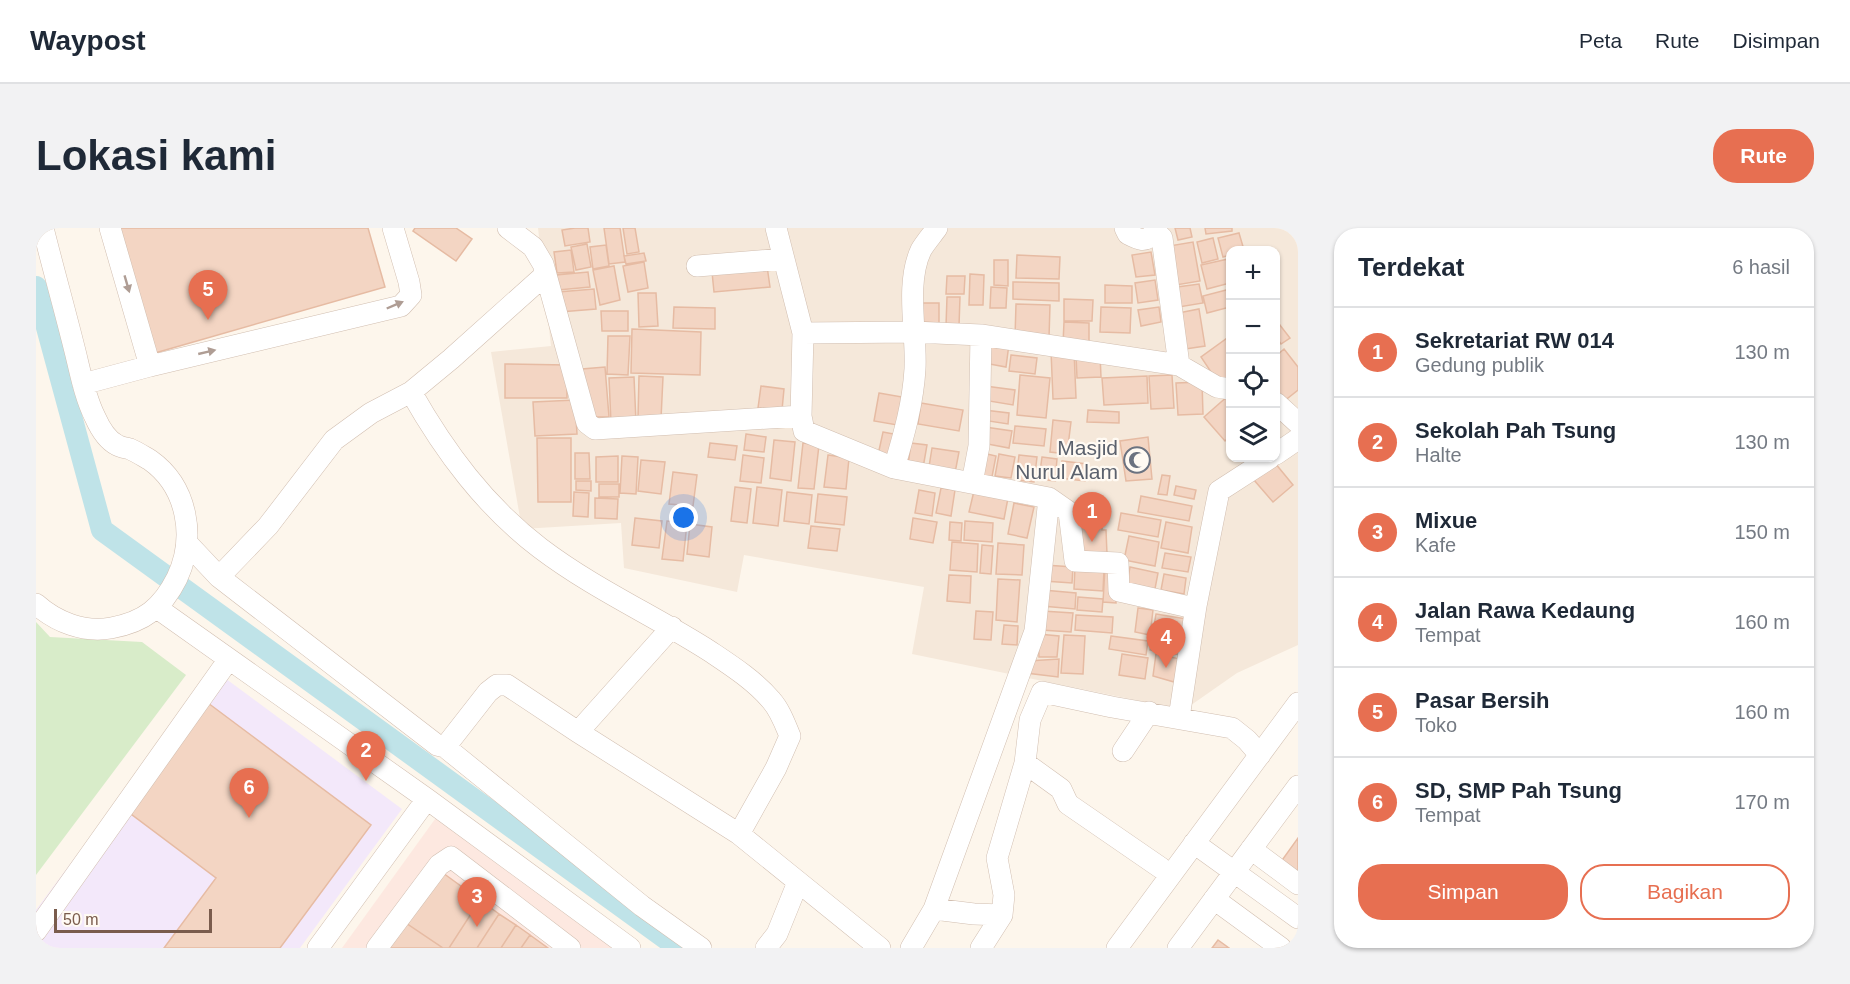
<!DOCTYPE html>
<html lang="id">
<head>
<meta charset="utf-8">
<style>
	:root { --surface:#fff; --page:#f2f2f3; --text:#1f2937; --muted:#747a83; --line:#e0e1e3; --accent:#e76f51 }
	body { margin:0; font-family:Arial,sans-serif; background:var(--page); color:var(--text) }
	.controls { position:absolute; right:18px; top:18px; display:grid; overflow:hidden; border-radius:12px; box-shadow:0 2px 4px #0004 }
	.controls button { width:54px; height:54px; display:grid; place-items:center; padding:0; border:0; border-bottom:2px solid var(--line); background:var(--surface); color:var(--text); font:30px sans-serif }
	.scale { position:absolute; left:18px; bottom:15px; width:158px; box-sizing:border-box; padding-left:6px; border:3px solid #7a5c4d; border-top:0; font-size:16px; line-height:21px; white-space:nowrap; color:#7a5c4d; -webkit-text-stroke:4px #fffaf3; paint-order:stroke }
	.you { position:absolute; left:648px; top:290px; width:21px; height:21px; margin:-15px; border:4px solid #fff; border-radius:50%; background:#1a73e8; box-shadow:0 0 0 9px #1a73e833 }
	.badge { display:grid; place-items:center; width:39px; height:39px; border-radius:50%; background:var(--accent); color:#fff; font-size:20px; font-weight:700 }
	.pin { position:absolute; translate:-50% -50px; filter:drop-shadow(0 2px 3px #0008) }
	.pin::after { content:''; position:absolute; top:32px; width:21px; height:18px; background:inherit; clip-path:polygon(0 0,100% 0,50% 100%) }
	.list { margin:0; padding:0; list-style:none }
	h2 { display:flex; justify-content:space-between; align-items:center; height:78px; margin:0; padding:0 24px; font-size:26px }
	h2 small { font-size:20px; font-weight:400; color:var(--muted) }
	.list li { display:grid; grid-template-columns:39px 1fr auto; gap:18px; align-items:center; box-sizing:border-box; height:90px; padding:0 24px; border-top:2px solid var(--line) }
	.list b { display:block; font-size:22px; white-space:nowrap }
	.list p { margin:0; font-size:20px; white-space:nowrap; color:var(--muted) }
	.list em { font-size:20px; font-style:normal; color:var(--muted) }
	.actions { display:flex; gap:12px; padding:18px 24px }
	.actions a { flex:1; padding:14px 0; border:2px solid var(--accent); border-radius:24px; text-align:center; font-size:21px; color:var(--accent) }
	.actions .main { background:var(--accent); color:#fff }
	.icon { flex:none; width:33px; height:33px; fill:none; stroke:currentColor; stroke-width:2; stroke-linecap:round; stroke-linejoin:round }
	.map { position:relative; flex:none; width:1262px; height:720px; overflow:hidden; border-radius:24px }
	header { display:flex; align-items:center; gap:36px; box-sizing:border-box; height:84px; padding:0 30px; background:var(--surface); border-bottom:2px solid var(--line) }
	header strong { font-size:28px }
	nav { display:flex; gap:33px; margin-inline-start:auto; font-size:21px }
	.intro { display:flex; align-items:center; justify-content:space-between; box-sizing:border-box; height:144px; padding:0 36px }
	h1 { margin:0; font-size:42px }
	.button { padding:15px 27px; border-radius:24px; background:var(--accent); color:#fff; font-size:21px; font-weight:700 }
	main { display:flex; gap:36px; padding:0 36px }
	aside { flex:1; background:var(--surface); border-radius:24px; box-shadow:0 2px 4px #0004 }
	.map>svg:first-child { display:block }
</style>
</head>
<body>
<header>
<strong>Waypost</strong>
<nav><a>Peta</a><a>Rute</a><a>Disimpan</a></nav>
</header>
<div class="intro"><h1>Lokasi kami</h1><a class="button">Rute</a></div>
<main>
<div class="map">
<svg width="1262" height="720" viewBox="0 0 1262 720">
	<rect width="100%" height="100%" fill="#fdf6ec"/>
	<path fill="#f5e8da" fill-rule="evenodd" d="M502 0H1262V417L1201 445 1148 482 876 426 888 359 708 327 701 364 588 340 585 295 486 301 455 124 515 118ZM1194 22H1240V230H1194Z"/>
	<path fill="#fde8e0" d="M407 580 599 720H306Z"/>
	<path fill="#f3e8fa" d="M178 442 366 581 264 720H0V682Z"/>
	<path fill="#d8ecc9" d="M0 394 14 409 106 414 150 447 0 647Z"/>
	<g fill="none" stroke-linecap="round" stroke-linejoin="round">
		<path stroke="#bfe3e8" stroke-width="22" d="M0 59 66 302 643 720"/>
	</g>
	<path fill="#f3d5c3" stroke="#e6bba3" stroke-width="1.5" d="M82 0H332L349 59 119 125Z
		M379 0H420L436 11 420 33 377 3Z
		M539 0H552L554 14 529 18 526 2Z
		M568 0H584L589 34 573 36Z
		M587 0H599L603 24 591 26Z
		M1139 0H1154L1156 9 1142 12Z
		M1169 0H1196V3L1170 6Z
		M1203 5 1208 22H1194V27L1187 29 1182 10Z
		M1177 10 1182 31 1166 35 1161 14Z
		M1157 14 1164 53 1140 57 1133 18Z
		M551 16 555 39 540 42 535 19Z
		M570 17 573 38 557 41 554 19Z
		M535 22 538 44 521 45 518 24Z
		M1115 24 1119 47 1100 49 1096 27Z
		M608 25 610 33 590 36 588 28Z
		M981 27 1024 29 1023 51 980 50Z
		M1192 31 1194 55 1171 61 1165 37Z
		M958 32H972V58L958 57Z
		M608 34 612 60 592 64 587 38Z
		M578 38 584 72 564 77 557 42Z
		M731 38 734 59 678 64 676 44Z
		M552 44 554 59 522 62 520 47Z
		M934 46 948 47 947 77H933Z
		M911 48H929L928 66H910Z
		M1119 52 1122 72 1102 75 1099 55Z
		M977 54 1023 55V73L977 71Z
		M1163 56 1167 75 1137 80 1134 60Z
		M1069 57 1096 58V75H1069Z
		M955 59 971 60 970 80H954Z
		M558 61 560 81 524 84 522 64Z
		M1194 61V79L1171 85 1167 68Z
		M602 65H620L622 98 603 99Z
		M911 69H924L923 98H910Z
		M1028 71 1057 72 1056 93H1028Z
		M882 75H903V95L881 94Z
		M980 76 1014 77 1013 110 979 109Z
		M638 79 679 80V101L637 100Z
		M1065 79 1095 80 1094 105 1064 104Z
		M1123 79 1125 94 1105 98 1102 82Z
		M1163 81 1169 118 1143 122 1137 86Z
		M565 83H592V103H566Z
		M1240 92 1254 110 1245 116 1240 109Z
		M1028 94 1053 95V117L1027 116Z
		M596 101 665 104 664 147 595 145Z
		M572 108H594L592 147 571 146Z
		M1194 108V147L1183 156 1165 129Z
		M951 113 973 116 970 139 948 135Z
		M1248 121 1262 139V162L1247 174 1240 164V128Z
		M1038 122 1040 170 1017 171 1015 123Z
		M1064 126 1065 149 1041 150 1040 127Z
		M975 127 1001 130 999 146 973 143Z
		M469 136 531 137V170H469Z
		M569 139 573 189H552L546 141Z
		M984 147 1014 150 1010 190 981 187Z
		M1136 147 1138 180 1115 181 1113 148Z
		M603 148 627 149 625 191 602 190Z
		M1111 148 1112 175 1068 177 1066 150Z
		M598 149 600 194 575 195 573 150Z
		M1166 154 1167 186 1142 187 1140 155Z
		M725 158 748 161 746 182 722 180Z
		M949 158 979 162 977 177 947 172Z
		M843 165 872 170 867 198 838 193Z
		M1193 167 1194 169V208L1189 213 1168 189Z
		M539 172 541 206 499 208 497 174Z
		M885 175 927 182 923 203 882 196Z
		M948 182 973 185 972 196 946 192Z
		M1052 182 1083 184V195L1051 194Z
		M1017 192 1035 194 1031 226 1014 224Z
		M979 198 1010 201 1008 218 977 215Z
		M949 199 976 203 973 220 946 215Z
		M847 204 863 207 859 230 842 227Z
		M710 206 730 209 728 224 708 222Z
		M1112 209 1116 251 1090 253 1084 213Z
		M501 210H535V274H502Z
		M738 212 759 214 755 253 734 250Z
		M674 215 701 218 699 232 672 229Z
		M767 215 783 217 778 261 762 260Z
		M875 215 891 217 887 240 872 237Z
		M896 220 923 224 918 250 892 245Z
		M539 225H553L554 251H539Z
		M947 225 960 228 955 254 943 252Z
		M963 226 979 229 975 250 959 248Z
		M707 227 728 230 725 255 704 253Z
		M792 227 813 230 810 261 788 259Z
		M983 227 1001 229 998 254 980 252Z
		M582 228V254H560V229Z
		M586 228 602 229 600 266 584 265Z
		M1006 229 1021 231 1019 253 1003 251Z
		M605 232 629 234 625 266 602 263Z
		M1026 233 1051 236 1049 253 1024 250Z
		M1239 235 1257 257 1237 274 1218 252Z
		M637 244 661 247 657 278 633 276Z
		M1126 247 1134 248 1131 267 1122 266Z
		M540 253H555V263L540 262Z
		M563 256H583V269H563Z
		M1140 258 1160 262 1158 271 1138 267Z
		M699 259 715 261 711 295 695 293Z
		M721 259 746 262 742 298 717 295Z
		M905 260 919 262 915 288 900 285Z
		M883 262 899 265 896 288 879 285Z
		M938 263 972 270 968 291 933 284Z
		M538 264 553 265 552 289 537 288Z
		M751 264 776 267 773 296 748 293Z
		M782 266 811 269 808 297 779 294Z
		M1105 268 1156 278 1153 293 1102 284Z
		M559 270 582 271 581 291 559 290Z
		M978 275 998 279 991 310 972 306Z
		M1085 285 1125 292 1122 309 1082 302Z
		M1066 289V302H1070L1071 326 1041 327 1042 290Z
		M599 290 626 293 623 320 596 317Z
		M877 290 901 294 897 315 874 311Z
		M631 293 651 295 647 333 626 331Z
		M929 293 957 295 956 314 928 312Z
		M914 294 926 295 925 313 913 312Z
		M1130 294 1156 299 1152 325 1125 320Z
		M654 296 676 299 673 329 651 326Z
		M775 298 804 301 801 323 772 320Z
		M1093 308 1123 314 1119 338 1088 332Z
		M916 314 942 316 941 344 914 342Z
		M962 315 988 317 986 347 960 346Z
		M946 317 957 318 955 346 944 345Z
		M1129 325 1155 329 1152 344 1126 340Z
		M1009 337 1037 339 1036 355 1008 353Z
		M1039 339 1068 342 1067 363 1038 361Z
		M1069 339 1081 341 1080 375 1067 374Z
		M1094 339 1122 345 1118 366 1090 361Z
		M1128 346 1150 350 1148 366 1125 362Z
		M913 347 935 348 934 375 911 373Z
		M962 351 984 352 981 394 960 392Z
		M1007 362 1040 365 1039 381 1006 378Z
		M1042 369 1067 371 1066 384 1041 382Z
		M1102 380 1117 382 1114 407 1099 404Z
		M940 383 957 384 955 412 938 411Z
		M1006 383 1037 385 1035 404 1005 402Z
		M1120 386 1157 392 1152 428 1114 422Z
		M1040 387 1077 389 1076 405 1039 402Z
		M968 397 982 398 981 417 966 416Z
		M1002 406 1023 408 1021 429H1003Z
		M1028 407 1049 408 1047 446 1025 445Z
		M1075 408 1112 413 1110 427 1073 421Z
		M1086 426 1112 430 1109 451 1083 447Z
		M1120 426 1144 431 1138 454 1117 448Z
		M1023 431 1022 449 990 445 992 433Z
		M172 475 335 597 244 720H128L180 650 91 583Z
		M1262 610V648L1244 635Z
		M407 645 444 672 413 720H407L370 695Z
		M444 672 463 686 441 720H413Z
		M463 686 480 697 465 720H441Z
		M370 695 407 720H353Z
		M480 697 494 707 485 720H465Z
		M494 707 512 720H485Z
		M1182 712 1193 720H1176Z"/>
	<g fill="none" stroke-linecap="round" stroke-linejoin="round">
		<g stroke="#d1beb0" stroke-width="22">
			<path id="minor" d="M74 0 114 138
				M472 0 497 19 507 36 551 195 559 201 765 188
				M740 0 767 105 765 188 768 203 858 240 1013 270 1033 284 1039 333 1082 335 1083 363 1149 378H1160L1183 263 1234 230
				M1089 0 1092 6C1115 18 1107 7 1123 7L1126 10 1143 137
				M661 38 748 31
				M767 105 877 104 945 107 1143 137 1181 159 1194 161
				M47 156 114 138 365 78 375 67 373 54 357 0
				M375 164C409 224 449 278 504 320 558 361 619 388 675 424 696 438 719 453 735 472 744 482 749 496 754 508L740 540 703 606
				M1240 175 1262 195
				M1240 226 1262 211
				M858 240C868 207 877 175 879 141 881 105 869 56 885 22 889 15 896 7 901 0
				M936 255 943 218 945 107
				M151 315 183 349 401 517 409 519 606 678 665 720
				M183 349 232 298 298 212 335 185 375 164 415 131 510 46
				M0 376C20 394 48 405 75 400 108 394 126 380 141 350 160 310 152 259 114 232 107 228 101 224 94 221 90 220 84 219 81 217 71 212 63 198 59 189 48 167 44 142 38 119 28 79 17 40 7 0
				M121 380 391 571 594 720
				M1143 490 1160 378
				M542 504 636 399
				M409 519 452 464 461 457H471L542 504 703 606 844 720
				M1087 523 1113 484
				M989 535 1025 561 1032 576 1125 640
				M1158 615 1262 690
				M1215 621 1262 656
				M1178 671 1245 720
				M898 681 999 403 1013 270
				M0 703 193 431
				M282 720 391 571
				M341 720 403 637 415 629 534 720
				M730 720 741 706 762 654
				M875 720 898 681 938 686 966 687
				M945 720 966 687 968 667 961 630 989 535 994 492 1006 464 1076 479 1196 500 1211 512 1224 527
				M1081 720 1262 475
				M1142 720 1262 558"/>
		</g>
		<use href="#minor" stroke="#fff" stroke-width="21"/>
	</g>
	<defs><path id="oneway-solid" d="M-6-.8H1V-3.2L6.5 0L1 3.2V.8H-6Z" transform="scale(1.5)"/></defs>
	<g fill="#af9d94">
		<use href="#oneway-solid" transform="translate(91 56) rotate(74)"/>
		<use href="#oneway-solid" transform="translate(359 77) rotate(-23)"/>
		<use href="#oneway-solid" transform="translate(171 124) rotate(-13)"/>
	</g>
	<defs>
		<g id="mosque-ring" transform="scale(1.35)"><circle r="9.5" fill="#fffaf3" stroke="#6b7280" stroke-width="1.5"/><path d="M3.5-4.9A6 6 0 1 0 3.5 4.9A5 5 0 1 1 3.5-4.9Z" fill="#6b7280"/></g>
	</defs>
	<g fill-rule="evenodd">
		<use href="#mosque-ring" x="1101" y="232"/>
	</g>
	<g text-anchor="middle" stroke-width="4.5" stroke-linejoin="round" paint-order="stroke">
		<g font-size="21" fill="#5b616d" stroke="#fffaf3" text-anchor="end">
			<text x="1082" y="227">Masjid<tspan x="1082" dy="24">Nurul Alam</tspan></text>
		</g>
	</g>
</svg>
<div class="controls">
<button>+</button>
<button>−</button>
<button><svg class="icon" aria-label="locate" viewBox="0 0 24 24"><circle cx="12" cy="12" r="6"/><path d="M12 2v4M12 18v4M2 12h4M18 12h4"/></svg></button>
<button><svg class="icon" aria-label="layers" viewBox="0 0 24 24"><path d="M12 4l9 5-9 5-9-5zM3 14l9 5 9-5"/></svg></button>
</div>
<div class="scale">50 m</div>
<div class="you"></div>
<div class="pin badge" style="left:1056px;top:314px">1</div>
<div class="pin badge" style="left:330px;top:553px">2</div>
<div class="pin badge" style="left:441px;top:699px">3</div>
<div class="pin badge" style="left:1130px;top:440px">4</div>
<div class="pin badge" style="left:172px;top:92px">5</div>
<div class="pin badge" style="left:213px;top:590px">6</div>
</div>
<aside>
<h2>Terdekat<small>6 hasil</small></h2>
<ul class="list">
<li><span class="badge">1</span><div><b>Sekretariat RW 014</b><p>Gedung publik</p></div><em>130 m</em></li>
<li><span class="badge">2</span><div><b>Sekolah Pah Tsung</b><p>Halte</p></div><em>130 m</em></li>
<li><span class="badge">3</span><div><b>Mixue</b><p>Kafe</p></div><em>150 m</em></li>
<li><span class="badge">4</span><div><b>Jalan Rawa Kedaung</b><p>Tempat</p></div><em>160 m</em></li>
<li><span class="badge">5</span><div><b>Pasar Bersih</b><p>Toko</p></div><em>160 m</em></li>
<li><span class="badge">6</span><div><b>SD, SMP Pah Tsung</b><p>Tempat</p></div><em>170 m</em></li>
</ul>
<div class="actions"><a class="main">Simpan</a><a>Bagikan</a></div>
</aside>
</main>
</body>
</html>
